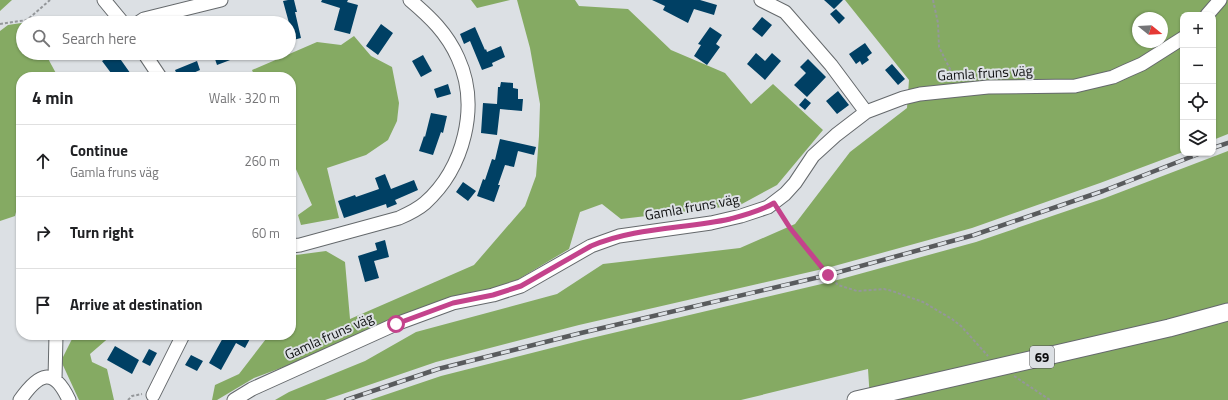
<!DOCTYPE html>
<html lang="en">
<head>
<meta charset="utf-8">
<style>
	:root { --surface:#fff; --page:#f6f6f6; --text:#202124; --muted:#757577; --line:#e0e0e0 }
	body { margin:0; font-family:"Titillium Web",sans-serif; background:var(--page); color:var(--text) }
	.controls { position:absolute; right:12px; top:12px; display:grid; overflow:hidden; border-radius:8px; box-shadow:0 1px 3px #0004 }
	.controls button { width:36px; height:36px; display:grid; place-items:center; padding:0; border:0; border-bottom:1px solid var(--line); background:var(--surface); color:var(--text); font:20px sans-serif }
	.compass { position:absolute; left:1132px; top:12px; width:36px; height:36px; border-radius:50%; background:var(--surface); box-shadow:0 1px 3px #0004; rotate:108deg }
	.stop { position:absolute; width:12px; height:12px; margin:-9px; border:3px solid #c4438c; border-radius:50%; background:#fff }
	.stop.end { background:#c4438c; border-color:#fff; box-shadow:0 1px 4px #0008 }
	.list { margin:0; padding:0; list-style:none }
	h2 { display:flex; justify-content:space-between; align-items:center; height:52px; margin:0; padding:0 16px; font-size:17px }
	h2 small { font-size:13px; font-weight:400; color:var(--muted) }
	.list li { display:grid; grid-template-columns:26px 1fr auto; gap:12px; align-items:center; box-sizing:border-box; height:72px; padding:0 16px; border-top:1px solid var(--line) }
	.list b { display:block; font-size:15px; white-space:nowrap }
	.list p { margin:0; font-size:13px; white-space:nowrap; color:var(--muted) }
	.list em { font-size:13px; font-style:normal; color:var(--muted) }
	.icon { flex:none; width:22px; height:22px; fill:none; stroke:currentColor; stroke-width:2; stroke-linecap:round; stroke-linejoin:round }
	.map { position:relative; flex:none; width:1228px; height:400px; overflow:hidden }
	.search { position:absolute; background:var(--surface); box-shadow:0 1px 3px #0004; left:16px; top:16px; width:280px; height:44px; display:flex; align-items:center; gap:10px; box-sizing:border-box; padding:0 14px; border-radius:22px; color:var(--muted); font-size:15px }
	.panel { position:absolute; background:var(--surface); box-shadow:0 1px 3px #0004; left:16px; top:72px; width:280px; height:268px; border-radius:16px }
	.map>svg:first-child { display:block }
</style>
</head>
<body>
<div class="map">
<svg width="1228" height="400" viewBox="0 0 1228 400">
	<rect width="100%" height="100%" fill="#dce0e4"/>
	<path fill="#85aa63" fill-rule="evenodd" d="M0 0H12L0 11Z
		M471 0H510L477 8Z
		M517 0H575L579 6 628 9 671 50 725 73 751 104 773 84 823 130 777 185 740 205 621 219 602 204 580 212 569 249 517 280 254 378 217 400H212L215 385 239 374 269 335H291V262L296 255 326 251 345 262 350 319 474 265 525 206 536 176 539 136 540 104 530 48Z
		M845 0H1228V134L1213 140V15H1183V152L1100 183 972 228 827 268 579 325 436 362 325 400H275L289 392 365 361 416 332 557 294 603 264 740 248 795 224 850 152 907 108 909 80ZM1138 18H1162V42H1138Z
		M28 22 23 23V53H45L58 77H21V192L15 216 0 221V31L8 25Z
		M354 36 371 56 392 67 399 103 397 121 388 140 366 155 327 168 339 218 301 225 298 215 312 205 291 158V77H255L252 70 317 42 341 45Z
		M1228 151V400H870L868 369 741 400H370L441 376 583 340 830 282 976 242 1105 198Z
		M74 335H112L90 354 92 362 107 369 114 400H79L61 361Z"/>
	<path fill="#004064" d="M288 0H294L297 12H295L301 38 289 41V23L283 1Z
		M322 0H348L347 2 358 5 350 34 334 30 340 8 321 2Z
		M652 0H700L717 5 714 15 694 9 688 23 663 10 665 6Z
		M824 0H843L834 9Z
		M836 9 845 18 839 24 830 14Z
		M762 17 772 25 762 37 752 29Z
		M381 24 393 33 378 55 366 46Z
		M475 27 485 50 486 49 487 52 501 46 505 57 492 63 493 66 482 70 470 41 464 44 460 34Z
		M710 27 722 35 716 44 720 47 707 65 694 56 701 45 698 44Z
		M865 43 872 53 867 57 869 60 862 65 860 61 856 64 849 54Z
		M103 53H116L133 77H114L102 61 107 58Z
		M213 53H246V54L217 65Z
		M756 53 765 61 772 53 781 61 765 80 747 64Z
		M423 55 432 71 421 77 412 61Z
		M808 59 826 77 807 97 794 85 806 73 800 67Z
		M197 61 200 70 184 77H178L175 70Z
		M892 64 905 79 898 85 885 70Z
		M501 82 513 83V88L518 89V99H523L522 111 500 109 497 135 481 133 483 103 497 104 498 87H500Z
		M448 84 451 94 437 98 434 89Z
		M838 91 849 105 837 114 826 101Z
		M805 98 811 103 805 110 799 105Z
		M431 113 447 116 443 133 441 132 433 155 419 151 424 136 425 137Z
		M500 139 536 147 534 155 518 151 514 167 505 165 498 185H500L494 202 477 196 483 179 485 180 492 159 495 160Z
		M385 174 391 189 414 180 418 190 395 200 397 204 387 208 386 204 344 218 338 201 355 195 356 197 379 189 375 178Z
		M463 182 476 191 468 201 456 192Z
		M385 240 389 257 374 261 379 278 365 282 358 256 377 250 375 243Z
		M223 335H252L245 348 236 343 221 370 209 363 224 336Z
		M115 346 139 360 132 374 107 360Z
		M149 349 157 353 150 366 142 362Z
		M191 355 203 361 197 371 185 365Z"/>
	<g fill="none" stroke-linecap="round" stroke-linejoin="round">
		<g stroke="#65696c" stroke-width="15">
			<path id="minor" d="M104 0 123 23
				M761 0 785 12 792 20 831 65 866 112
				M1207 15 1220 0
				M138 23 144 19 221 0
				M144 53 160 77
				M291 246 300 245 399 218C408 214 417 210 425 203 464 168 480 106 458 58 447 33 430 17 410 0
				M55 379 56 335
				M153 395 183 335
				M20 400C39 373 53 366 69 400
				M234 400 252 389 396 324 453 303 493 295 521 286 591 246 619 236 711 223 741 216 768 207 785 194 795 183 813 156 836 135 866 112 903 98 920 94 988 87 1075 86 1113 77 1126 71 1142 64 1183 38"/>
		</g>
		<g stroke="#65696c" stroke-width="19">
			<path id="major" d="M856 400 1169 328 1228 312"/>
		</g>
		<path stroke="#94979a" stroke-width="2" stroke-dasharray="3 2" stroke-linecap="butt" d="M933 0 938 23 939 47 951 71 952 79
			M0 24 27 20 50 0
			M780 212 790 228 823 270 838 285 857 291 884 289 892 291 923 302 952 319 961 326 988 356
			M1014 376 1050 400
			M128 400 132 396 142 394"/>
		<use href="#minor" stroke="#fff" stroke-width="13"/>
		<use href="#major" stroke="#fff" stroke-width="17"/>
		<g stroke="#595b5d" stroke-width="4.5">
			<path id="rail" d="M1213 148 1228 143
				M346 400 438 369 581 333 828 275 974 235 1103 191 1201 153"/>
		</g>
		<use href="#rail" stroke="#dce0e4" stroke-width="3" stroke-dasharray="9" stroke-linecap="butt"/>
	</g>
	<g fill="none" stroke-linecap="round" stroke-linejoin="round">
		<path stroke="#c4438c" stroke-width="5" d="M396 324 453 303 493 295 521 286 591 246C635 227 685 229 730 219 745 215 761 211 774 203L790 228 828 275"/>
	</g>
	<g text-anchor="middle" stroke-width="4" stroke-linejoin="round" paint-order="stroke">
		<rect fill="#dce0e4" stroke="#4b4d4f" stroke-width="1" x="1030" y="346" width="24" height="22" rx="3"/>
		<g font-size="13" font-weight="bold" fill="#0d0e0f">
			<text x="1042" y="362">69</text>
		</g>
		<g font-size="14" fill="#0d0e0f" stroke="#dce0e4">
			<text transform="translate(985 73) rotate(-3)" y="5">Gamla fruns väg</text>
			<text transform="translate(692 207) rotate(-10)" y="5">Gamla fruns väg</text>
			<text transform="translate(329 336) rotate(-24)" y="5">Gamla fruns väg</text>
		</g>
	</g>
</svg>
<div class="controls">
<button>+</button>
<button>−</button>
<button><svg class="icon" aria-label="locate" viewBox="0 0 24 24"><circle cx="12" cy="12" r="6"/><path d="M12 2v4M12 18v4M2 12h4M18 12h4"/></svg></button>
<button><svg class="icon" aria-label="layers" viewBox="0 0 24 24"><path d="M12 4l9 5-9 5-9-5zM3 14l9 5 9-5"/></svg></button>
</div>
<svg class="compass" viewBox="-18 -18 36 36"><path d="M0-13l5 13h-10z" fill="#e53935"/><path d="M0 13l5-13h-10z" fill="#757577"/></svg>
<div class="stop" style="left:396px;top:324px"></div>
<div class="stop end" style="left:828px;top:275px"></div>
<div class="search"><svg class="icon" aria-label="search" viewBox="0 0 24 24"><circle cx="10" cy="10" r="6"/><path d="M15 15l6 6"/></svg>Search here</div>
<section class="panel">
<h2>4 min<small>Walk · 320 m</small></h2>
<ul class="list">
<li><svg class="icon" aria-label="ahead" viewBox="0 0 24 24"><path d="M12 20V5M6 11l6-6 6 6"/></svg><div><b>Continue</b><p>Gamla fruns väg</p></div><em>260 m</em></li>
<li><svg class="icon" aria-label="right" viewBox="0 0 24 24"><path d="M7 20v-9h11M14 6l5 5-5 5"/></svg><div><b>Turn right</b></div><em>60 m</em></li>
<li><svg class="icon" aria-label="arrive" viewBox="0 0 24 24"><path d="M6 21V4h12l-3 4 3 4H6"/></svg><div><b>Arrive at destination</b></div></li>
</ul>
</section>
</div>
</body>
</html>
